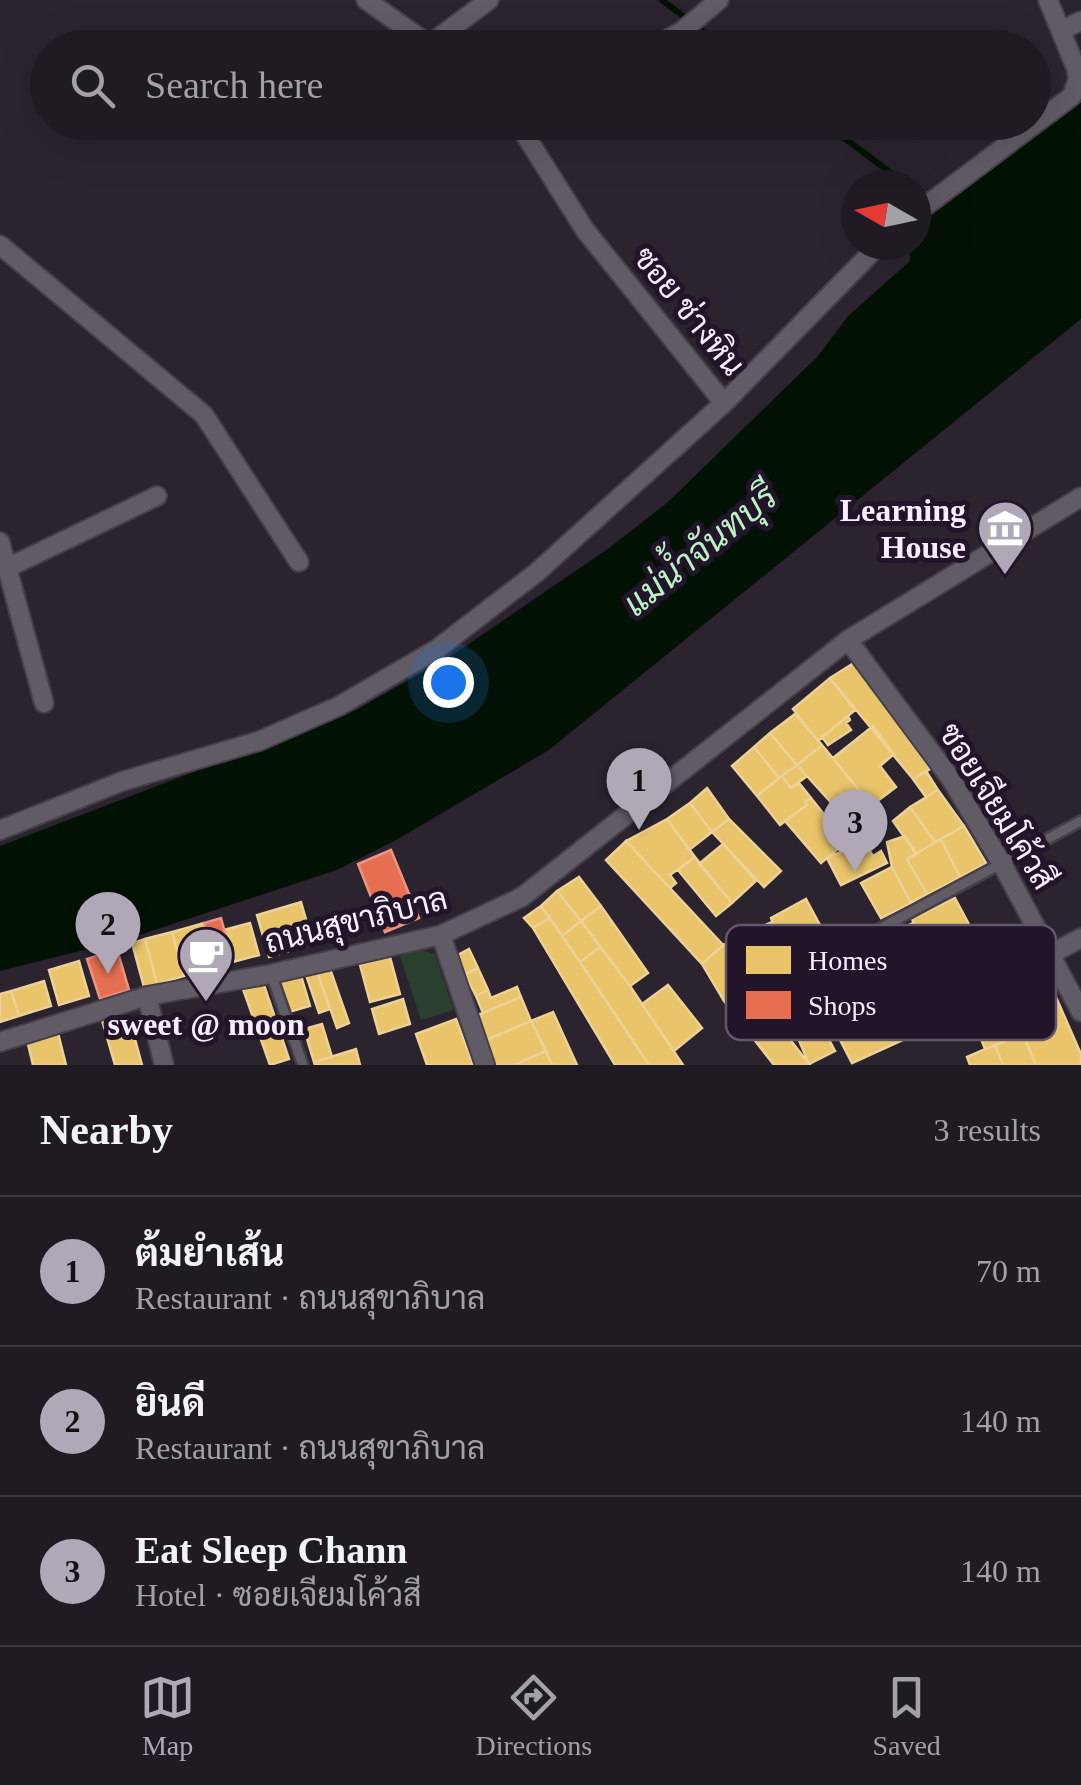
<!DOCTYPE html>
<html lang="en">
<head>
<meta charset="utf-8">
<style>
	:root { --surface:#201b23; --page:#28242b; --text:#f1f3f6; --muted:#a2a1a6; --line:#3d3941; --accent:#b0a8b6 }
	body { margin:0; font-family:"Times New Roman",Sarabun,serif; background:var(--page); color:var(--text) }
	.compass { position:absolute; left:841px; top:170px; width:90px; height:90px; border-radius:50%; background:var(--surface); box-shadow:0 10px 40px #0002; rotate:279deg }
	.you { position:absolute; left:448px; top:682px; width:35px; height:35px; margin:-25px; border:8px solid #fff; border-radius:50%; background:#1a73e8; box-shadow:0 0 0 15px #1a73e833 }
	.badge { display:grid; place-items:center; width:65px; height:65px; border-radius:50%; background:var(--accent); color:#111; font-size:32px; font-weight:700 }
	.pin { position:absolute; translate:-50% -82px; filter:drop-shadow(0 2px 5px #0008) }
	.pin::after { content:''; position:absolute; top:52px; width:35px; height:30px; background:inherit; clip-path:polygon(0 0,100% 0,50% 100%) }
	.list { margin:0; padding:0; list-style:none }
	h2 { display:flex; justify-content:space-between; align-items:center; height:130px; margin:0; padding:0 40px; font-size:42px }
	h2 small { font-size:32px; font-weight:400; color:var(--muted) }
	.list li { display:grid; grid-template-columns:65px 1fr auto; gap:30px; align-items:center; box-sizing:border-box; height:150px; padding:0 40px; border-top:2px solid var(--line) }
	.list b { display:block; font-size:38px; white-space:nowrap }
	.list p { margin:0; font-size:32px; white-space:nowrap; color:var(--muted) }
	.list em { font-size:32px; font-style:normal; color:var(--muted) }
	.icon { flex:none; width:55px; height:55px; fill:none; stroke:currentColor; stroke-width:2; stroke-linecap:round; stroke-linejoin:round }
	.map { position:relative; flex:none; width:1081px; height:1065px; overflow:hidden }
	.search { position:absolute; background:var(--surface); box-shadow:0 10px 40px #0002; left:30px; right:30px; top:30px; height:110px; display:flex; align-items:center; gap:25px; box-sizing:border-box; padding:0 35px; border-radius:55px; color:var(--muted); font-size:38px }
	.sheet { height:580px; background:var(--surface) }
	nav { display:flex; justify-content:space-around; align-items:center; box-sizing:border-box; height:140px; border-top:2px solid var(--line); background:var(--surface); font-size:28px; color:var(--muted) }
	nav a { display:grid; justify-items:center; gap:5px }
	nav .on { color:var(--accent) }
	.map>svg:first-child { display:block }
</style>
</head>
<body>
<div class="map">
<svg width="1081" height="1065" viewBox="0 0 1081 1065">
	<rect width="100%" height="100%" fill="#2b242f"/>
	<path fill="#2a402e" d="M420 950 435 954 454 1010 421 1020 400 956Z"/>
	<path fill="#041205" d="M1081 100V319L549 750 398 839 337 870 124 940 0 971V846L356 710 451 656 609 548 668 502 818 356 848 316 910 261 909 245H916V227Z"/>
	<path fill="#e9c46a" stroke="#edd196" stroke-width="2.5" d="M854 663 930 769 913 779 830 678Z
		M830 678 855 710 818 741 793 709Z
		M795 714 822 745 797 765 770 733Z
		M848 716 850 720 846 723 851 730 828 745 822 737Z
		M873 726 894 754 880 766 896 787 871 806 833 758Z
		M770 733 797 765 779 778 754 747Z
		M822 745 867 800 846 819 797 765Z
		M754 747 779 778 757 796 732 766Z
		M797 765 807 776 791 788 782 776Z
		M926 771 938 790 926 797 913 779Z
		M782 776 791 788 799 783 811 798 805 802 807 805 780 825 757 796Z
		M707 788 729 819 712 832 690 803Z
		M938 790 964 826 935 842 910 807Z
		M811 798 846 842 821 863 785 821 807 805 805 802Z
		M867 800 885 820 863 840 846 819Z
		M690 803 712 832 689 850 667 819Z
		M910 807 935 842 916 854 893 821Z
		M667 819 695 857 670 875 676 883 670 888 626 841Z
		M729 819 781 871 764 887 712 832Z
		M964 826 986 863 960 877 941 839Z
		M905 836 916 854 907 859 927 894 911 903 892 867 887 842Z
		M871 838 874 844 868 848 873 856 881 851 887 863 841 885 827 858Z
		M941 839 960 877 927 894 907 859Z
		M626 841 723 945 702 964 606 860Z
		M723 844 756 881 732 903 699 864Z
		M695 857 732 903 716 916 678 870Z
		M892 867 911 903 881 918 861 883Z
		M579 877 601 906 581 921 557 891Z
		M557 891 581 921 562 936 541 906Z
		M955 898 1005 992 954 1013 912 919Z
		M806 899 828 940 790 960 771 918Z
		M301 902 313 944 269 957 257 915Z
		M541 906 550 918 533 928 524 918Z
		M601 906 648 973 630 986 581 921Z
		M550 918 580 962 649 1065H615L533 928Z
		M581 921 600 947 580 962 562 936Z
		M772 922 794 968 724 1001 702 964 723 945Z
		M204 923 216 967 184 976 172 932Z
		M250 923 259 955 233 962 224 930Z
		M913 923 938 982 917 992 888 935Z
		M172 932 184 976 157 984 145 939Z
		M145 939 157 984 144 987 132 943Z
		M600 947 630 986 683 1065H649L580 962Z
		M469 949 478 968 465 974 456 956Z
		M390 957 400 994 370 1002 360 965Z
		M79 961 89 996 59 1005 49 970Z
		M329 966 349 1023 337 1028 317 971Z
		M478 968 488 990 476 996 465 974Z
		M317 971 330 1009 319 1013 306 975Z
		M300 972 310 1006 289 1012 279 978Z
		M806 979 825 1014 818 1019 835 1051 809 1064 795 1031 787 1035 773 1006 787 999 783 991Z
		M1048 979 1081 1054V1065H1036L1007 998Z
		M44 981 51 1006 19 1016 11 991Z
		M263 982 289 1059 270 1065 243 989Z
		M668 985 702 1028 674 1051 642 1004Z
		M517 987 521 997 483 1013 476 996 488 990 491 998Z
		M751 989 809 1064 810 1065H774L724 1001Z
		M11 991 19 1016 0 1022V994Z
		M521 997 531 1021 484 1041 475 1016Z
		M1007 998 1023 1034 985 1049 973 1019 986 1012 985 1008Z
		M403 999 410 1024 379 1034 372 1009Z
		M893 1004 907 1038 852 1063 836 1032Z
		M553 1012 562 1032 577 1065H552L531 1021Z
		M115 1016 130 1021 142 1065H115L102 1020Z
		M456 1019 473 1065H427L416 1034Z
		M531 1021 546 1051 514 1065H492L484 1041Z
		M322 1024 332 1057 314 1062 304 1029Z
		M58 1033 66 1065H33L27 1040Z
		M1023 1034 1036 1065H1003L995 1045Z
		M995 1045 1003 1065H970L967 1057Z
		M356 1049 360 1065H315L314 1062Z
		M546 1051 552 1065H514Z"/>
	<path fill="#e76f51" stroke="#ec9585" stroke-width="2.5" d="M391 850 419 918 385 932 358 864Z
		M221 918 233 962 216 967 204 923Z
		M117 949 129 990 100 999 87 959Z"/>
	<g fill="none" stroke-linecap="round" stroke-linejoin="round">
		<path stroke="#041205" stroke-width="6" d="M662 0 725 48
			M823 122 907 185"/>
		<g stroke="#453f49" stroke-width="14">
			<path id="service" d="M823 959 1081 821
				M271 974 303 1065"/>
		</g>
		<g stroke="#453f49" stroke-width="22">
			<path id="minor" d="M366 0 434 48
				M1062 30 1081 21
				M430 44 489 0
				M652 48 682 31 719 0
				M517 122 585 230 724 403
				M916 213 1072 96 1078 79 1076 68 1048 0
				M0 245 204 415 299 562
				M0 542 44 703
				M9 567 157 496
				M848 640 951 779 1002 864 1081 1012
				M0 830 123 781 259 741 339 706 437 649 536 573 724 403 879 245
				M441 935 485 1065
				M1051 954 1081 938
				M147 996 164 1065
				M0 1042 147 996 271 974 441 935 522 897 848 640 1081 497"/>
		</g>
		<use href="#service" stroke="#615b65" stroke-width="9"/>
		<use href="#minor" stroke="#615b65" stroke-width="18"/>
	</g>
	<defs>
		<g id="museum-pin" transform="scale(2.875)"><path d="M0 17L-7.5 6A9.5 9.5 0 1 1 7.5 6Z" fill="#b0a8b6" stroke="#22152a"/><path d="M0-6L6-3V-2H-6V-3ZM-5-1h2V3h-2ZM-1-1h2V3h-2ZM3-1h2V3H3ZM-6 4H6V6H-6Z" fill="#fff"/></g>
		<g id="cafe-pin" transform="scale(2.875)"><path d="M0 17L-7.5 6A9.5 9.5 0 1 1 7.5 6Z" fill="#b0a8b6" stroke="#22152a"/><path d="M-5.5-4.5H6V0H3Q3 3.5 0 3.5H-2.5Q-5.5 3.5-5.5 0ZM3-3.2v2h1.7v-2ZM-6 4.5H4V6H-6Z" fill="#fff"/></g>
	</defs>
	<g fill-rule="evenodd">
		<use href="#museum-pin" x="1005" y="528"/>
		<use href="#cafe-pin" x="206" y="955"/>
	</g>
	<g text-anchor="middle" stroke-width="10" stroke-linejoin="round" paint-order="stroke">
		<g font-size="32" fill="#f7effe" stroke="#22152a">
			<text transform="translate(689 311) rotate(51)" y="11">ซอย ช่างหิน</text>
			<text transform="translate(997 806) rotate(58)" y="11">ซอยเจียมโค้วสี</text>
			<text transform="translate(356 920) rotate(-14)" y="11">ถนนสุขาภิบาล</text>
		</g>
		<g font-size="32" font-weight="bold" fill="#f7effe" stroke="#22152a" text-anchor="end">
			<text x="966" y="521">Learning<tspan x="966" dy="37">House</tspan></text>
			<text x="206" y="1035" text-anchor="middle">sweet @ moon</text>
		</g>
		<g font-size="35" font-style="italic" fill="#bbf1c3" stroke="#22152a">
			<text transform="translate(700 550) rotate(-39)" y="12">แม่น้ำจันทบุรี</text>
		</g>
	</g>
	<rect x="726" y="925" width="330" height="115" rx="15" fill="#22152a" stroke="#62566a" stroke-width="2.5"/>
	<rect x="746" y="946" width="45" height="28" fill="#e9c46a"/>
	<rect x="746" y="991" width="45" height="28" fill="#e76f51"/>
	<g font-size="28" fill="#f7effe">
		<text x="808" y="970">Homes</text>
		<text x="808" y="1015">Shops</text>
	</g>
</svg>
<svg class="compass" viewBox="-18 -18 36 36"><path d="M0-13l5 13h-10z" fill="#e53935"/><path d="M0 13l5-13h-10z" fill="#a2a1a6"/></svg>
<div class="you"></div>
<div class="pin badge" style="left:639px;top:830px">1</div>
<div class="pin badge" style="left:108px;top:974px">2</div>
<div class="pin badge" style="left:855px;top:872px">3</div>
<div class="search"><svg class="icon" aria-label="search" viewBox="0 0 24 24"><circle cx="10" cy="10" r="6"/><path d="M15 15l6 6"/></svg>Search here</div>
</div>
<section class="sheet">
<h2>Nearby<small>3 results</small></h2>
<ul class="list">
<li><span class="badge">1</span><div><b>ต้มยำเส้น</b><p>Restaurant · ถนนสุขาภิบาล</p></div><em>70 m</em></li>
<li><span class="badge">2</span><div><b>ยินดี</b><p>Restaurant · ถนนสุขาภิบาล</p></div><em>140 m</em></li>
<li><span class="badge">3</span><div><b>Eat Sleep Chann</b><p>Hotel · ซอยเจียมโค้วสี</p></div><em>140 m</em></li>
</ul>
</section>
<nav>
<a class="on"><svg class="icon" aria-label="map" viewBox="0 0 24 24"><path d="M3 6l6-2 6 2 6-2v14l-6 2-6-2-6 2zM9 4v14M15 6v14"/></svg>Map</a>
<a><svg class="icon" aria-label="directions" viewBox="0 0 24 24"><path d="M12 3l9 9-9 9-9-9zM9 14v-3h6M13 9l2 2-2 2"/></svg>Directions</a>
<a><svg class="icon" aria-label="saved" viewBox="0 0 24 24"><path d="M7 4h10v16l-5-4-5 4z"/></svg>Saved</a>
</nav>
</body>
</html>
